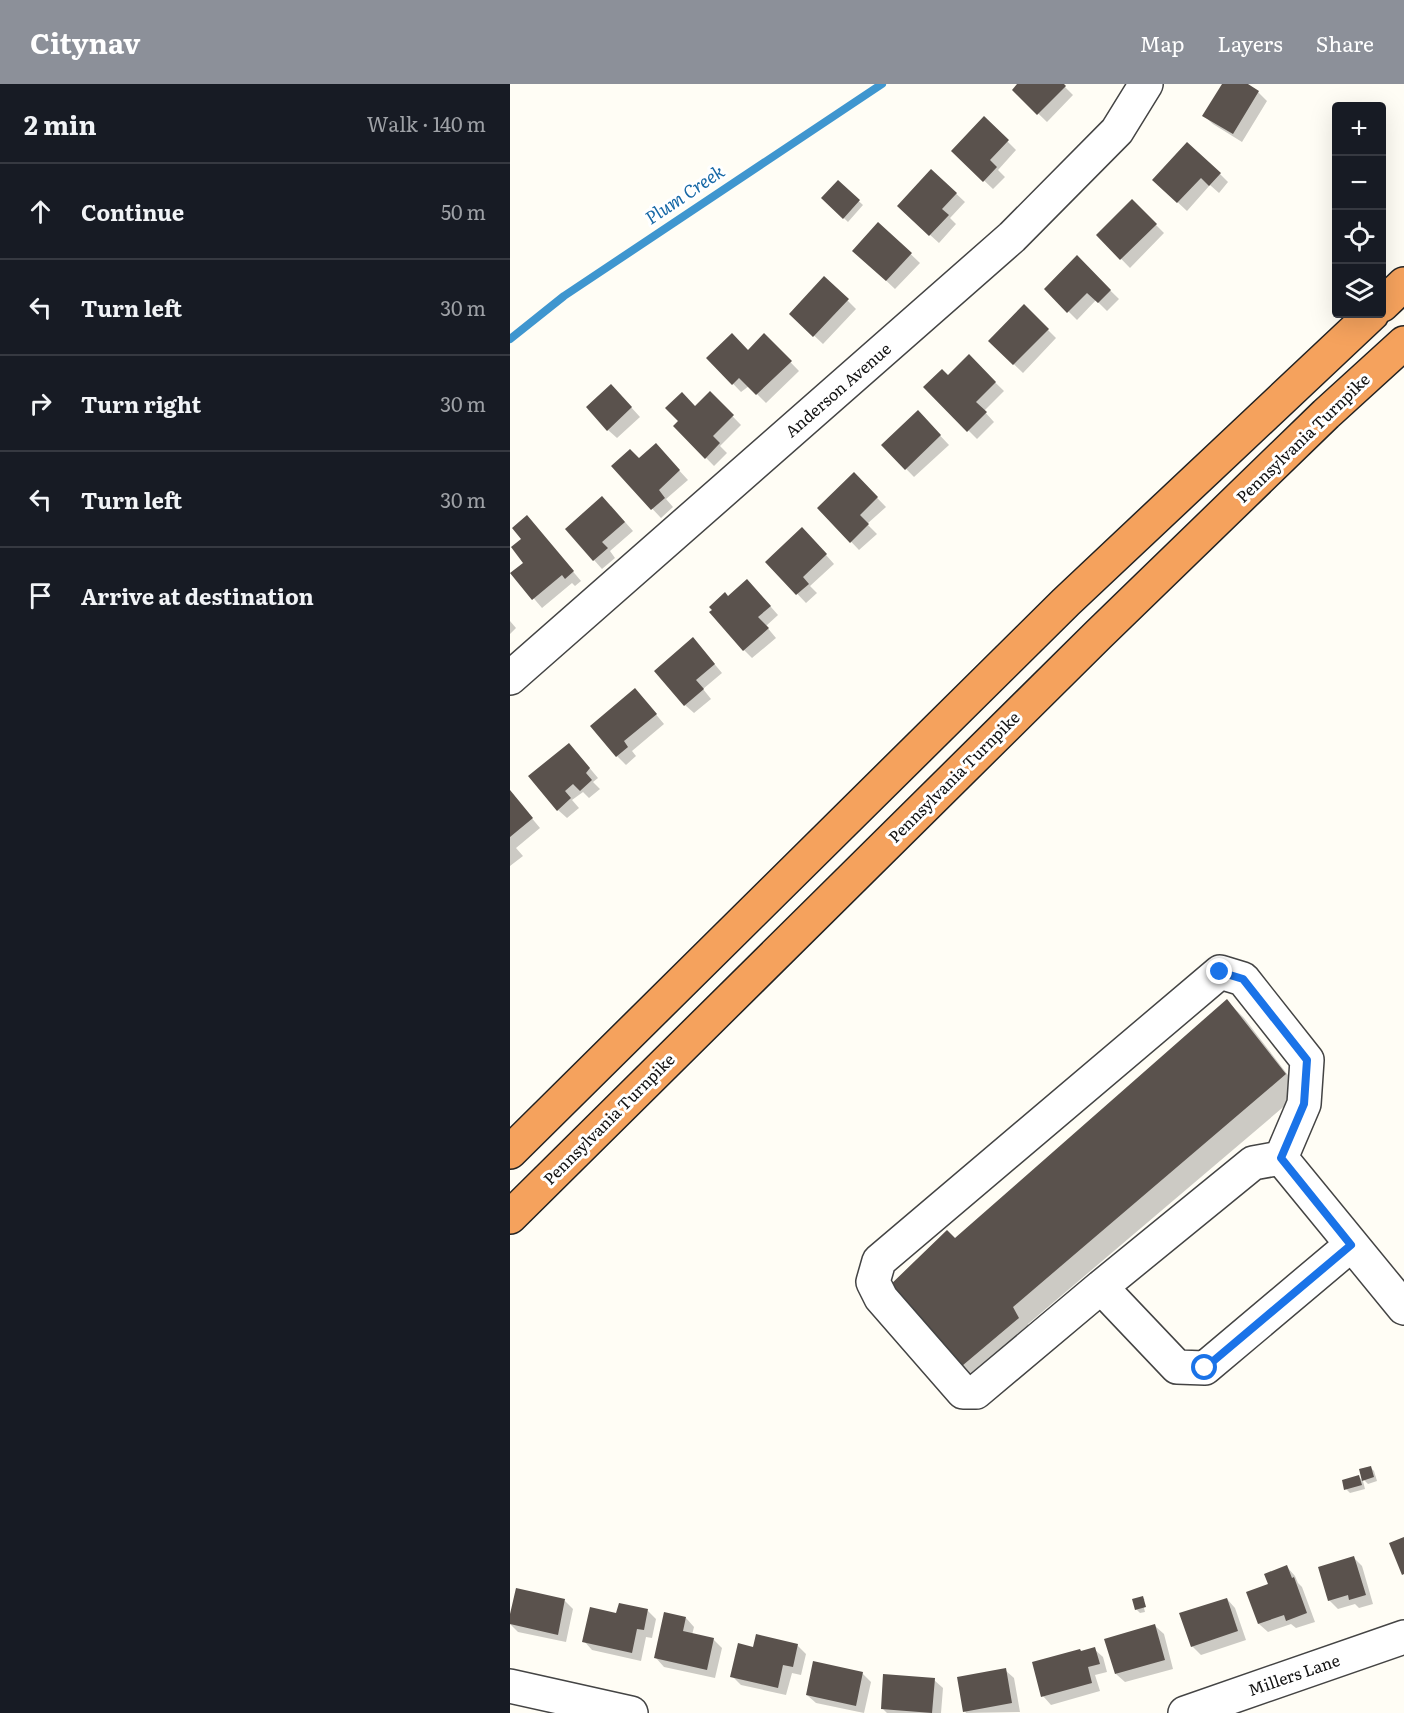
<!DOCTYPE html>
<html lang="en">
<head>
<meta charset="utf-8">
<style>
	:root { --surface:#171b24; --page:#20242c; --text:#f1f3f6; --muted:#9ea1a6; --line:#363941; --accent:#8c9099 }
	body { margin:0; font-family:Literata,serif; background:var(--page); color:var(--text) }
	.controls { position:absolute; right:18px; top:18px; display:grid; overflow:hidden; border-radius:6px; box-shadow:0 6px 24px #0002 }
	.controls button { width:54px; height:54px; display:grid; place-items:center; padding:0; border:0; border-bottom:2px solid var(--line); background:var(--surface); color:var(--text); font:30px sans-serif }
	.stop { position:absolute; width:18px; height:18px; margin:-14px; border:4px solid #1a73e8; border-radius:50%; background:#fff }
	.stop.end { background:#1a73e8; border-color:#fff; box-shadow:0 2px 6px #0008 }
	.list { margin:0; padding:0; list-style:none }
	h2 { display:flex; justify-content:space-between; align-items:center; height:78px; margin:0; padding:0 24px; font-size:26px }
	h2 small { font-size:20px; font-weight:400; color:var(--muted) }
	.list li { display:grid; grid-template-columns:39px 1fr auto; gap:18px; align-items:center; box-sizing:border-box; height:96px; padding:0 24px; border-top:2px solid var(--line) }
	.list b { display:block; font-size:22px; white-space:nowrap }
	.list em { font-size:20px; font-style:normal; color:var(--muted) }
	.icon { flex:none; width:33px; height:33px; fill:none; stroke:currentColor; stroke-width:2; stroke-linecap:round; stroke-linejoin:round }
	.map { position:relative; flex:none; width:894px; height:1629px; overflow:hidden }
	header { display:flex; align-items:center; gap:36px; box-sizing:border-box; height:84px; padding:0 30px; background:var(--accent); color:#fff }
	header strong { font-size:28px }
	nav { display:flex; gap:33px; margin-inline-start:auto; font-size:21px }
	main { display:flex }
	aside { flex:1; background:var(--surface) }
	.map>svg:first-child { display:block }
</style>
</head>
<body>
<header>
<strong>Citynav</strong>
<nav><a>Map</a><a>Layers</a><a>Share</a></nav>
</header>
<main>
<aside>
<h2>2 min<small>Walk · 140 m</small></h2>
<ul class="list">
<li><svg class="icon" aria-label="ahead" viewBox="0 0 24 24"><path d="M12 20V5M6 11l6-6 6 6"/></svg><div><b>Continue</b></div><em>50 m</em></li>
<li><svg class="icon" aria-label="left" viewBox="0 0 24 24"><path d="M17 20v-9H6M10 6l-5 5 5 5"/></svg><div><b>Turn left</b></div><em>30 m</em></li>
<li><svg class="icon" aria-label="right" viewBox="0 0 24 24"><path d="M7 20v-9h11M14 6l5 5-5 5"/></svg><div><b>Turn right</b></div><em>30 m</em></li>
<li><svg class="icon" aria-label="left" viewBox="0 0 24 24"><path d="M17 20v-9H6M10 6l-5 5 5 5"/></svg><div><b>Turn left</b></div><em>30 m</em></li>
<li><svg class="icon" aria-label="arrive" viewBox="0 0 24 24"><path d="M6 21V4h12l-3 4 3 4H6"/></svg><div><b>Arrive at destination</b></div></li>
</ul>
</aside>
<div class="map">
<svg width="894" height="1629" viewBox="0 0 894 1629">
	<rect width="100%" height="100%" fill="#fffdf5"/>
	<path fill="#0003" d="M509 0H552L563 11 537 38 504 6Z
		M713 0H735L748 8 757 17 732 58 703 40 694 32Z
		M474 34 506 66 488 86 495 93 483 105 443 67Z
		M422 87 455 118 440 134 446 140 429 159 398 131Z
		M710 90 718 98 709 109 700 101 677 127 644 96Z
		M328 98 353 121 338 138 313 114Z
		M622 117 654 149 620 184 588 151Z
		M369 140 410 179 385 205 353 175Z
		M567 174 609 215 597 227 586 216 567 236 536 205Z
		M315 194 346 225 313 260 281 230Z
		M514 222 546 254 513 289 480 257Z
		M254 251 289 287 256 319 239 302 231 308 198 274 238 267Z
		M459 273 494 307 474 327 484 338 467 355 415 303 438 293Z
		M200 309 231 341 210 362 217 369 204 382 165 342Z
		M110 311 130 333 107 354 98 346Z
		M408 328 439 361 404 393 373 361Z
		M154 370 178 396 156 415 163 423 151 434 103 383Z
		M344 390 376 423 357 440 367 450 349 466 309 424Z
		M101 422 123 447 100 467 105 474 92 485 84 476Z
		M17 433 71 497 65 502 62 499 32 524 2 489 15 479 13 455Z
		M301 454 324 480 300 502 307 509 296 519 257 478Z
		M246 506 268 531 256 542 266 554 242 574 234 566 218 514Z
		M0 537 6 544 0 550Z
		M191 564 212 589 193 605 201 615 184 629 175 621Z
		M133 615 154 640 122 667 126 672 116 681 107 672Z
		M67 669 88 694 83 698 90 705 79 714 73 708 62 716 69 724 57 734 48 726Z
		M0 708 30 744 6 764 13 772 0 782Z
		M717 917 734 934 791 1008 518 1240 524 1251 464 1302 447 1286 445 1156Z
		M860 1383 864 1387 867 1397 858 1400 854 1396Z
		M849 1393 853 1397 855 1405 840 1409 836 1405Z
		M844 1474 852 1482 863 1520 849 1524 845 1520 828 1525 819 1516Z
		M777 1483 785 1492 788 1499 792 1503 805 1538 786 1544 781 1540 758 1548 749 1540 760 1501Z
		M632 1513 635 1516H632L635 1528 630 1529 626 1525Z
		M717 1515 725 1524 736 1556 691 1571 682 1562Z
		M55 1517 63 1525 56 1558 8 1548 0 1540V1537Z
		M137 1526 146 1535 142 1554 136 1553 131 1577 82 1566 74 1557 108 1531Z
		M176 1534 184 1543 182 1551 203 1555 212 1564 205 1594 154 1583 146 1574Z
		M645 1542 654 1550 663 1585 615 1598 606 1590Z
		M287 1561 296 1570 291 1591 282 1589 276 1611 231 1601 222 1592 244 1564Z
		M584 1565 593 1573 597 1588 585 1591 590 1607 541 1621 533 1612 572 1568Z
		M495 1586 504 1594 510 1628 456 1629 455 1627Z
		M352 1589 361 1598 354 1629 306 1619 297 1611Z
		M424 1596 433 1604 431 1629H377L372 1624Z"/>
	<g fill="none" stroke-linecap="round" stroke-linejoin="round">
		<path stroke="#3f96cf" stroke-width="8" d="M0 255 54 212 372 0"/>
	</g>
	<path fill="#5a524d" d="M507 0H554L556 2 527 31 502 6Z
		M712 0H738L749 7 723 50 692 32Z
		M474 32 499 56 480 76 487 83 473 98 441 67Z
		M677 58 711 89 699 102 691 94 667 119 642 96Z
		M421 85 447 109 432 125 439 131 419 152 387 122Z
		M328 96 350 116 333 135 311 114Z
		M622 115 647 140 610 176 586 151Z
		M368 138 402 169 376 197 342 167Z
		M567 171 601 206 588 219 577 209 557 229 534 205Z
		M314 192 339 215 303 253 279 230Z
		M514 220 539 245 503 281 478 257Z
		M222 249 238 266 254 249 282 277 246 311 229 294 222 301 196 274Z
		M459 270 486 298 466 318 477 328 457 348 413 303 432 285 438 291Z
		M101 300 122 323 97 347 76 323Z
		M200 307 224 331 203 352 210 359 195 375 163 342 168 337 155 324 172 308 185 322Z
		M408 326 431 351 395 386 371 361Z
		M146 359 170 386 149 406 155 414 141 426 101 382 120 365 129 374Z
		M344 388 368 413 350 431 359 440 340 459 307 424Z
		M92 412 115 438 92 458 98 464 83 477 55 445Z
		M17 431 64 487 55 495 52 491 22 516 0 489 13 479 1 463 11 455 2 444Z
		M292 443 317 470 293 493 299 500 286 511 255 478Z
		M237 495 261 522 248 533 259 544 233 567 199 528 202 526 199 523 215 508 218 512Z
		M183 553 205 580 186 596 194 605 174 622 144 587Z
		M125 604 147 630 114 657 118 663 106 673 80 642Z
		M59 659 80 684 76 689 82 696 70 707 63 700 55 707 61 714 47 727 18 692Z
		M0 706 23 734 0 753Z
		M717 915 776 990 503 1223 509 1234 446 1287 376 1205 437 1146 445 1154Z
		M861 1382 864 1393 852 1397 849 1385Z
		M849 1391 852 1401 834 1406 832 1396Z
		M894 1453V1490L892 1491 879 1459Z
		M844 1472 856 1511 839 1516 838 1511 818 1517 808 1483Z
		M777 1481 782 1494 784 1493 797 1529 776 1537 774 1531 748 1540 736 1508 758 1500 754 1490Z
		M6 1504 55 1515 48 1551 0 1540V1530Z
		M633 1512 636 1523 625 1526 622 1515Z
		M717 1514 728 1547 681 1563 669 1529Z
		M109 1519 138 1525 134 1546 127 1545 122 1569 72 1558 80 1523 106 1529Z
		M154 1528 176 1533 173 1547 204 1554 197 1586 144 1574Z
		M645 1540 655 1576 605 1590 594 1555Z
		M246 1550 288 1560 283 1583 273 1581 268 1604 220 1593 228 1559 243 1563Z
		M585 1563 590 1580 578 1583 582 1599 531 1613 522 1578 570 1565 571 1567Z
		M303 1577 353 1588 346 1622 296 1611Z
		M496 1584 502 1619 453 1628 447 1593Z
		M373 1590 425 1594 422 1629 371 1625Z"/>
	<g fill="none" stroke-linecap="round" stroke-linejoin="round">
		<g stroke="#444" stroke-width="36">
			<path id="minor" d="M0 594 502 153 607 47 636 0
				M841 1161 695 1284 667 1283 591 1203 466 1308H453L371 1214 363 1198 369 1177 710 888 733 895 797 976 794 1020 771 1074 894 1224
				M591 1203 743 1079 771 1074
				M0 1602 121 1629
				M675 1629 894 1553"/>
		</g>
		<g stroke="#222" stroke-width="36">
			<path id="highway" d="M872 221 894 200
				M0 1068 556 518 862 230
				M0 1133 588 551 816 330 894 259"/>
		</g>
		<use href="#minor" stroke="#fff" stroke-width="33"/>
		<use href="#highway" stroke="#f5a25d" stroke-width="33"/>
	</g>
	<g fill="none" stroke-linecap="round" stroke-linejoin="round">
		<path stroke="#1a73e8" stroke-width="8" d="M695 1284 841 1161 771 1074 794 1020 797 976 733 895 710 888"/>
	</g>
	<g text-anchor="middle" stroke-width="6" stroke-linejoin="round" paint-order="stroke">
		<g font-size="16" fill="#111" stroke="#fff">
			<text transform="translate(328 306) rotate(-41)" y="6">Anderson Avenue</text>
			<text transform="translate(793 354) rotate(-44)" y="6">Pennsylvania Turnpike</text>
			<text transform="translate(444 693) rotate(-45)" y="6">Pennsylvania Turnpike</text>
			<text transform="translate(99 1035) rotate(-45)" y="6">Pennsylvania Turnpike</text>
			<text transform="translate(784 1591) rotate(-19)" y="6">Millers Lane</text>
		</g>
		<g font-size="18" font-style="italic" fill="#1768a6" stroke="#fff">
			<text transform="translate(175 111) rotate(-34)" y="6">Plum Creek</text>
		</g>
	</g>
</svg>
<div class="controls">
<button>+</button>
<button>−</button>
<button><svg class="icon" aria-label="locate" viewBox="0 0 24 24"><circle cx="12" cy="12" r="6"/><path d="M12 2v4M12 18v4M2 12h4M18 12h4"/></svg></button>
<button><svg class="icon" aria-label="layers" viewBox="0 0 24 24"><path d="M12 4l9 5-9 5-9-5zM3 14l9 5 9-5"/></svg></button>
</div>
<div class="stop" style="left:695px;top:1284px"></div>
<div class="stop end" style="left:710px;top:888px"></div>
</div>
</main>
</body>
</html>
